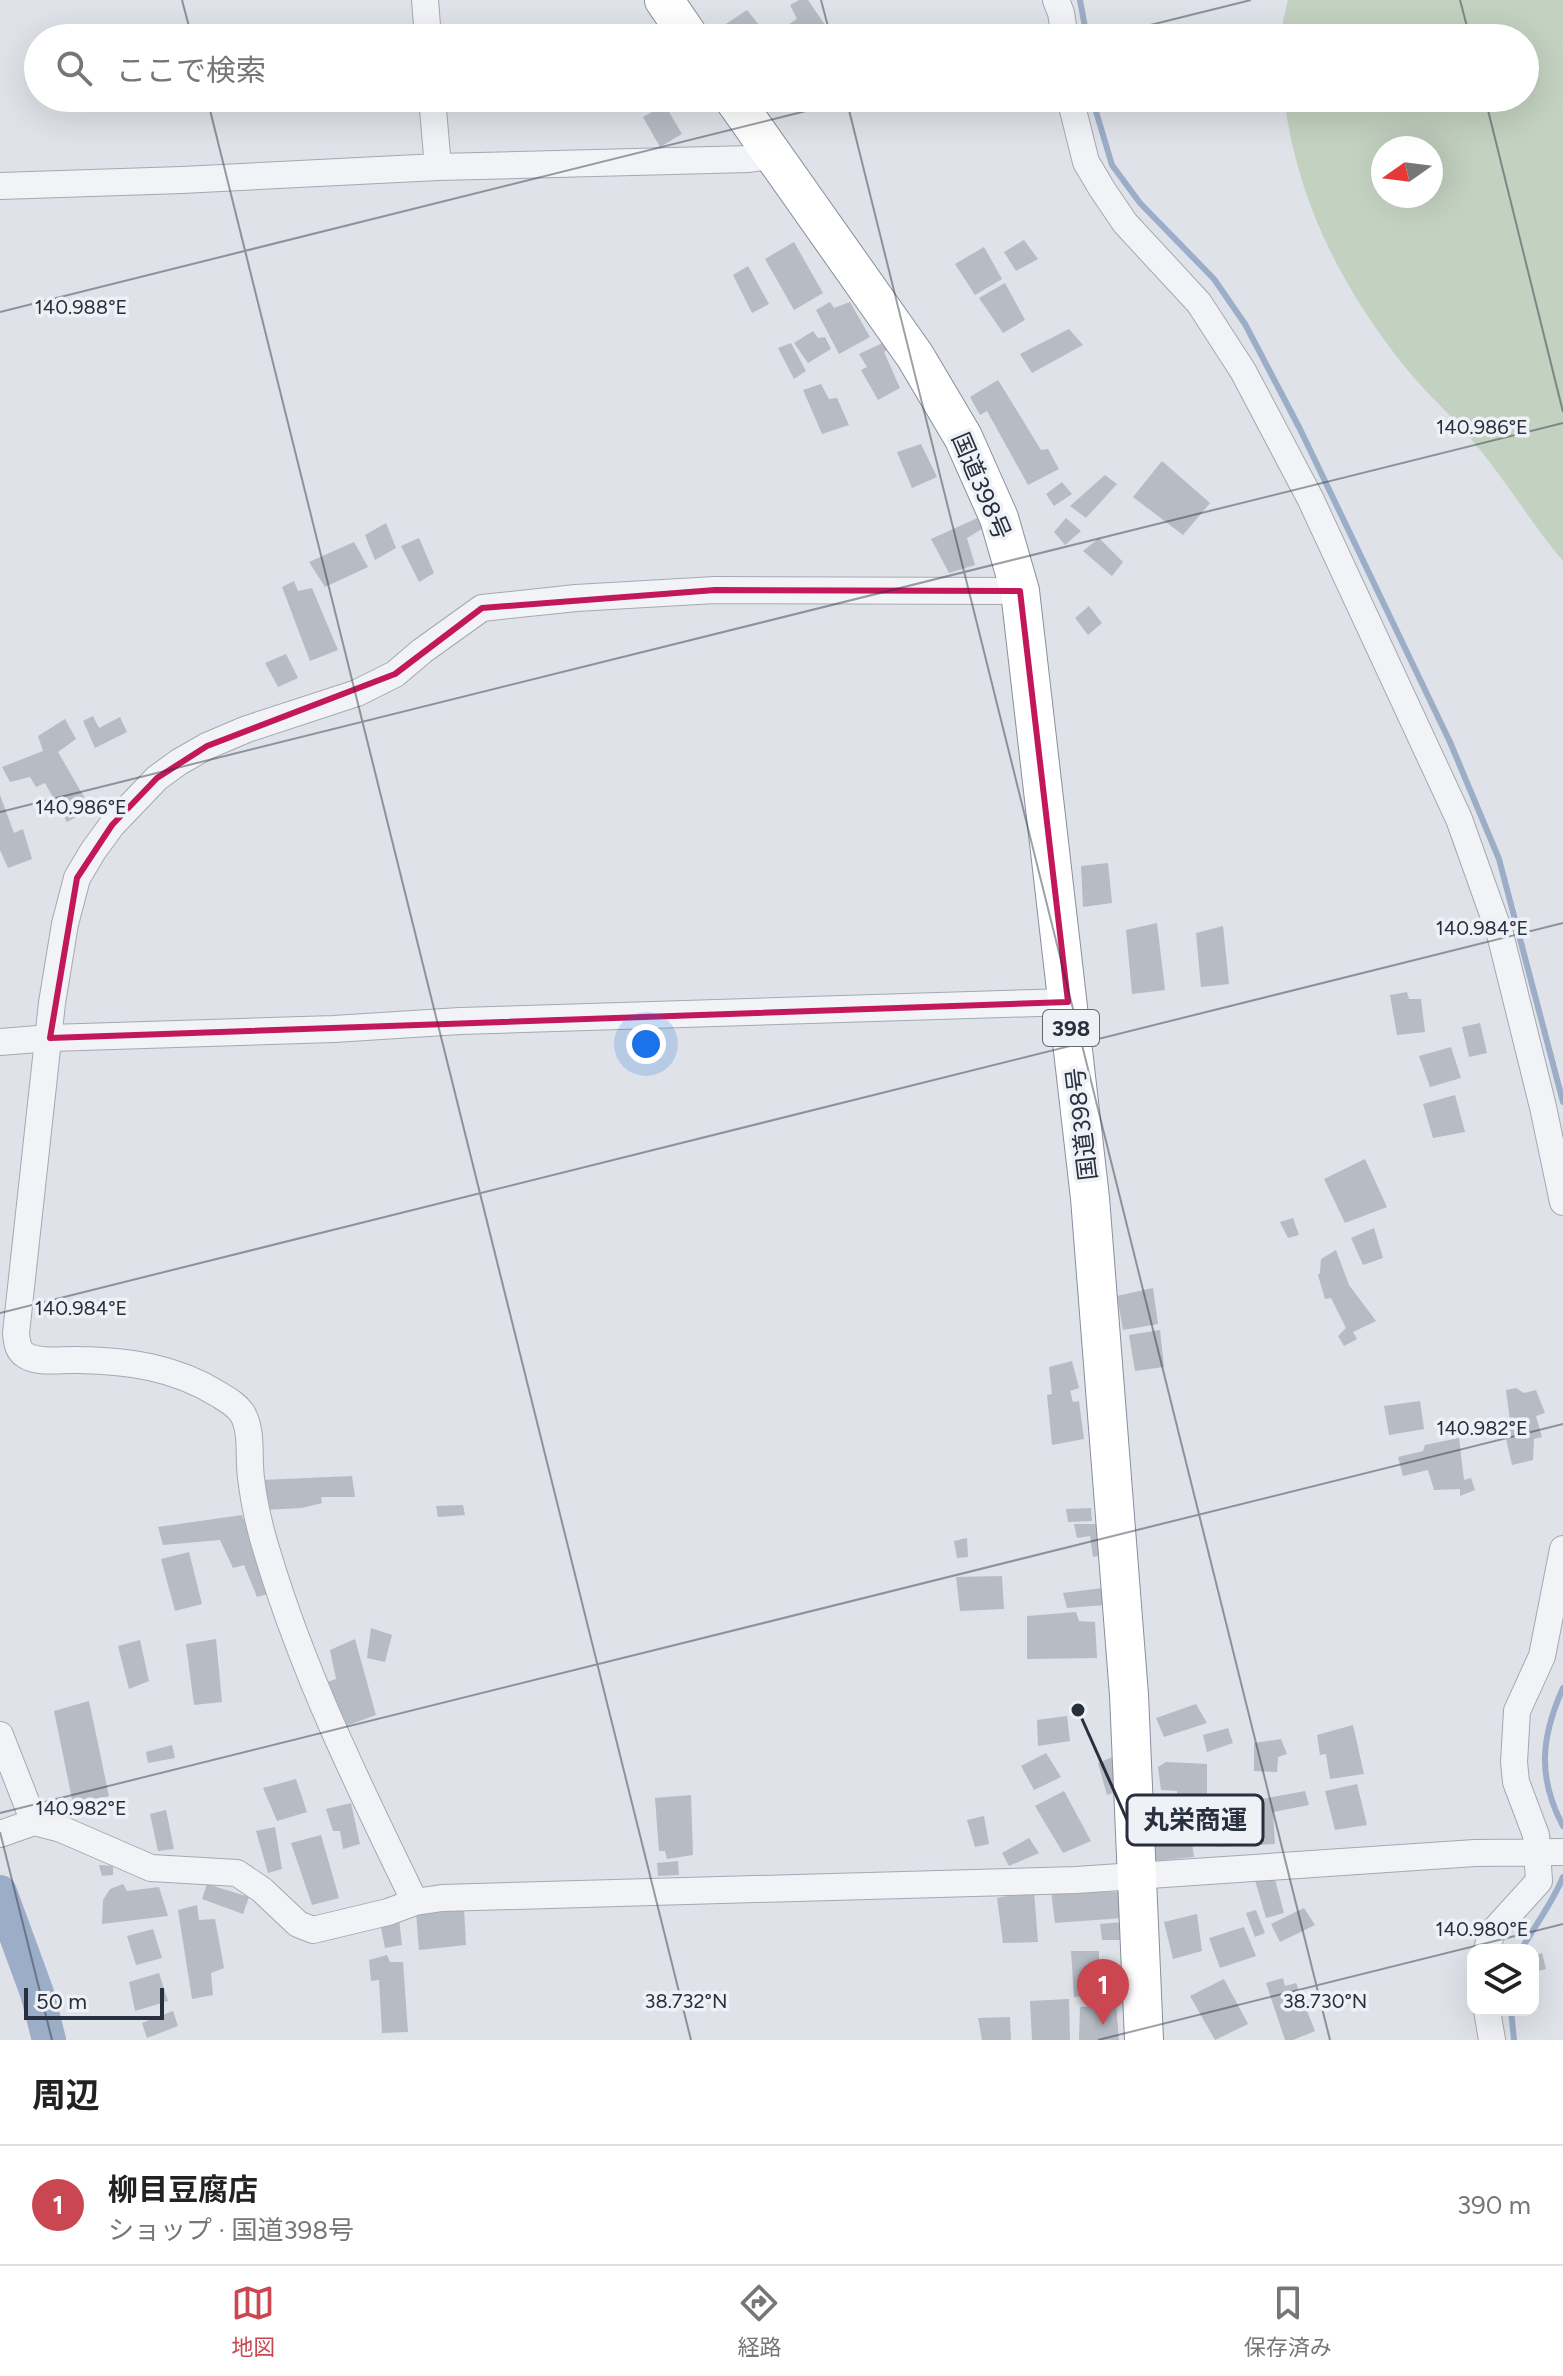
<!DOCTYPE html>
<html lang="ja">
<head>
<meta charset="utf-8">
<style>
	:root { --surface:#fff; --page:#f6f6f6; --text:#222; --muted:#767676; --line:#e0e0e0; --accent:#ca4752 }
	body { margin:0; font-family:Figtree,"Noto Sans JP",sans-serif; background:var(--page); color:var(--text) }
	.controls { position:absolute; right:24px; bottom:24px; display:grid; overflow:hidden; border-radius:16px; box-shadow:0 8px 32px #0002 }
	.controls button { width:72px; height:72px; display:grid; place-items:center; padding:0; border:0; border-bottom:2px solid var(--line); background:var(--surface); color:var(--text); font:40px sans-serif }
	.compass { position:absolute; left:1371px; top:136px; width:72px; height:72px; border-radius:50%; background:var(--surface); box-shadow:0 8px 32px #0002; rotate:256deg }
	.scale { position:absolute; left:24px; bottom:20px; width:140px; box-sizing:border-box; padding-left:8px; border:4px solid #282f3e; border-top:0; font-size:22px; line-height:28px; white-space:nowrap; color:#282f3e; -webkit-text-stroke:6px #eef1f5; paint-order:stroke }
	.you { position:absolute; left:646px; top:1044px; width:28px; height:28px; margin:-20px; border:6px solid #fff; border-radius:50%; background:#1a73e8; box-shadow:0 0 0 12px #1a73e833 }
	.badge { display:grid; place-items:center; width:52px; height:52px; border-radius:50%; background:var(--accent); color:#fff; font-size:26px; font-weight:700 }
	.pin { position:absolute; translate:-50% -66px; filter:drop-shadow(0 2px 4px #0008) }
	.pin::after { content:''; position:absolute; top:42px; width:28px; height:24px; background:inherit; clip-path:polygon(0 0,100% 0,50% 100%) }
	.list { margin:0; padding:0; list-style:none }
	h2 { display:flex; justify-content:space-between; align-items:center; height:104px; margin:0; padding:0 32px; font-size:34px }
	h2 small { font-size:26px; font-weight:400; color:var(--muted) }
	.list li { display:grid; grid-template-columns:52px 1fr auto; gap:24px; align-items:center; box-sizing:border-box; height:120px; padding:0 32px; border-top:2px solid var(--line) }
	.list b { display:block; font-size:30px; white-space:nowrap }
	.list p { margin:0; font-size:26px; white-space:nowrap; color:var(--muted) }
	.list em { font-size:26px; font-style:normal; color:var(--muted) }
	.icon { flex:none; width:44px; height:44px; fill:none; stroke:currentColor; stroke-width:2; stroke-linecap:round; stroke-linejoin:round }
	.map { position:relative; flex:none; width:1563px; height:2040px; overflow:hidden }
	.search { position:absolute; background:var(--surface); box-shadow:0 8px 32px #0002; left:24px; right:24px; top:24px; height:88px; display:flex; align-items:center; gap:20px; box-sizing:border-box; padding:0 28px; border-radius:44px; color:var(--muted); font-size:30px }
	.sheet { height:224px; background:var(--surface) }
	nav { display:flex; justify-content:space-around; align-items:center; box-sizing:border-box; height:112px; border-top:2px solid var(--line); background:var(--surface); font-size:22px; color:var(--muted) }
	nav a { display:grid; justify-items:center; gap:4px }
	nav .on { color:var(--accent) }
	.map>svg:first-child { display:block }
</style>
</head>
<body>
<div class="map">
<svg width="1563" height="2040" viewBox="0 0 1563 2040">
	<rect width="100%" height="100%" fill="#dfe2e8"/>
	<path fill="#c3d1c0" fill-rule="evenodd" d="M1288 0H1563V561C1530 522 1504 477 1471 439 1450 414 1425 392 1405 367 1341 287 1297 200 1284 98H1525V38H1283V21ZM1383 148H1431V196H1383Z"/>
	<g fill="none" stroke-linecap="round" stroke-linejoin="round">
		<path stroke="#9badc7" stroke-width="6" d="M1080 0 1087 38
			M1092 98 1112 165 1140 203 1214 279 1245 324 1300 429 1450 742 1499 859 1563 1102
			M1563 1688C1541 1737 1537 1777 1563 1826
			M1521 1950C1535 1925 1552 1904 1563 1877
			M1511 2010 1514 2040"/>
		<path stroke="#9badc7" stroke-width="34" d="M0 1892 37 1993 49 2040"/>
	</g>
	<path fill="#b6bbc4" d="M799 0H808L834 38H785L780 30 797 19 790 5Z
		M747 10 759 25 740 38H715L712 33Z
		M665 105 682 134 660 147 643 117Z
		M1024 240 1038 259 1016 271 1004 252Z
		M794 242 823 293 794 310 765 259Z
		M984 247 1002 279 975 295 955 264Z
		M748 266 769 304 752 313 733 275Z
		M1005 283 1025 320 1003 333 979 298Z
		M830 302 834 308 850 302 870 337 839 354 816 310Z
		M1069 329 1083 345 1032 373 1020 354Z
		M813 331 818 338 825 337 831 349 808 363 794 343Z
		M893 338 896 344 884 352 900 388 878 400 861 370 867 367 859 354Z
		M791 343 806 371 794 379 778 348Z
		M998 380 1041 450 1048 449 1059 469 1028 485 987 411 980 415 970 397Z
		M821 384 829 399 837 398 849 425 822 434 803 390Z
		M921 444 937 477 912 488 897 452Z
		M1162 461 1210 503 1183 535 1133 497Z
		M1105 475 1117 484 1086 518 1070 506Z
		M1062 482 1072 494 1054 506 1046 494Z
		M982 516 987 526 967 538 975 565 949 573 931 539Z
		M1066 518 1081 531 1065 545 1054 532Z
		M386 523 396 548 375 560 365 535Z
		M419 538 434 573 419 582 401 546Z
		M1099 538 1123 562 1112 576 1083 551Z
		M354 542 368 567 325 587 309 562Z
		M294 581 298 591 312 588 338 650 310 661 282 587Z
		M1089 606 1102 623 1088 635 1075 618Z
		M286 654 298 678 278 687 265 663Z
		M93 716 99 728 120 717 127 732 95 748 83 721Z
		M65 719 76 739 58 752 91 809 67 822 45 783 36 787 30 777 10 782 2 767 43 751 38 736Z
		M0 795 14 833 23 829 32 859 8 868 0 850Z
		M1108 863 1112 903 1083 907 1081 866Z
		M1157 923 1165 990 1132 994 1126 930Z
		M1223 926 1229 984 1201 987 1196 933Z
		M1407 992 1409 999H1421L1425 1032 1397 1035 1390 995Z
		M1480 1023 1487 1053 1469 1057 1462 1027Z
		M1451 1047 1461 1078 1430 1087 1419 1056Z
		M1455 1095 1465 1132 1433 1138 1423 1104Z
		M1365 1159 1387 1207 1345 1223 1324 1179Z
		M1293 1218 1299 1235 1288 1238 1280 1222Z
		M1374 1228 1383 1258 1363 1265 1351 1238Z
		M1336 1250 1349 1285 1376 1321 1353 1332 1357 1339 1344 1346 1338 1336 1346 1328 1331 1298 1325 1299 1318 1275 1320 1273 1321 1259Z
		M1153 1288 1158 1324 1123 1330 1117 1296Z
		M1160 1330 1164 1367 1135 1371 1129 1335Z
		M1072 1361 1079 1388 1070 1391 1073 1402 1079 1401 1084 1439 1052 1445 1047 1395 1052 1394 1049 1367Z
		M1516 1388 1524 1393 1536 1390 1545 1413 1536 1416 1542 1437 1534 1439 1533 1460 1512 1465 1503 1426 1510 1421 1506 1390Z
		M1420 1401 1424 1429 1389 1435 1384 1406Z
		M1459 1438 1464 1480 1471 1478 1475 1490 1460 1496V1489L1434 1490 1428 1470 1403 1476 1398 1457 1423 1451 1425 1445Z
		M352 1476 355 1497H321L322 1503 302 1508 261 1510V1480Z
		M463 1505 465 1515 438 1517 436 1506Z
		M1091 1508 1092 1521 1068 1522 1066 1509Z
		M242 1515 272 1593 257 1597 244 1565 233 1568 220 1540 163 1545 158 1527Z
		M1074 1524H1104L1107 1554 1093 1557 1090 1536 1077 1538Z
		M967 1538 968 1557 957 1558 954 1541Z
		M189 1552 202 1604 175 1611 161 1559Z
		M1002 1576 1004 1609 960 1611 956 1577Z
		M1102 1588 1105 1605 1067 1608 1063 1593Z
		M1076 1612 1079 1621 1095 1622 1097 1658 1027 1659V1616Z
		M371 1628 392 1635 385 1662 367 1658Z
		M216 1639 222 1702 194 1705 186 1644Z
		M355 1639 376 1715 340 1728 324 1683 336 1679 330 1650Z
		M140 1640 149 1681 129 1689 118 1646Z
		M89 1701 109 1796 73 1804 54 1711Z
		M1196 1704 1207 1723 1164 1737 1156 1718Z
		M1067 1716 1070 1741 1038 1746 1037 1720Z
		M1353 1725 1364 1774 1330 1779 1326 1754 1320 1755 1317 1735Z
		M1228 1728 1233 1743 1207 1752 1203 1735Z
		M1281 1739 1287 1754 1278 1757 1277 1772 1254 1771V1743Z
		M172 1745 175 1758 148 1763 146 1752Z
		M1046 1753 1061 1777 1034 1790 1021 1766Z
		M1120 1754 1128 1788 1107 1795 1098 1763Z
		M1166 1762 1207 1764V1795L1177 1797V1791L1161 1790 1158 1767Z
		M296 1779 307 1812 277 1821 263 1788Z
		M1357 1784 1367 1825 1335 1830 1325 1791Z
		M1064 1791 1091 1841 1063 1853 1035 1806Z
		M1305 1791 1309 1805 1273 1812 1275 1844 1215 1847 1212 1822 1221 1820V1809L1233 1806 1241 1824 1247 1823 1246 1802Z
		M691 1795 693 1855 667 1859 665 1851H659L655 1798Z
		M1173 1801 1175 1809 1187 1808 1194 1857 1153 1861 1152 1837 1157 1836 1155 1803Z
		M351 1803 360 1844 343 1849 340 1831H333L326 1809Z
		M166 1810 174 1849 158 1851 150 1814Z
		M984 1816 989 1844 975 1847 967 1820Z
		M275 1827 282 1869 268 1873 256 1831Z
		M321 1835 339 1898 312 1905 291 1843Z
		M1029 1838 1039 1853 1009 1866 1002 1853Z
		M678 1861 679 1875 658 1876 657 1863Z
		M99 1865 113 1866V1875L102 1876Z
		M1273 1872 1284 1913 1266 1918 1254 1877Z
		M123 1884 127 1891 159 1887 168 1916 102 1924 103 1900 110 1889Z
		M207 1884 249 1897 243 1914 202 1899Z
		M1034 1891 1038 1942 1003 1943 997 1898Z
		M1051 1891 1120 1892 1123 1918 1055 1923Z
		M197 1905 199 1920 215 1919 224 1968 211 1973 213 1995 192 1999 178 1910Z
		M464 1908 466 1945 419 1950 416 1912Z
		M1304 1908 1315 1925 1280 1942 1271 1924Z
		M1256 1910 1265 1933 1255 1937 1246 1913Z
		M1197 1914 1202 1951 1173 1959 1164 1922Z
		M399 1919 402 1945 385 1948 380 1923Z
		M1122 1922 1123 1940H1102L1100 1924Z
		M1244 1927 1256 1956 1220 1968 1209 1938Z
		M153 1929 162 1958 136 1965 127 1936Z
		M1071 1951H1099V1968H1119L1120 1992 1074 1997Z
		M1542 1953 1546 1969 1534 1972 1533 1956Z
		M387 1955 390 1962H403L408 2032 382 2033 379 1980 371 1981 369 1960Z
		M159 1973 168 2001 135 2011 129 1982Z
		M1283 1978 1285 1986 1296 1983 1315 2031 1293 2040H1285L1266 1983Z
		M1224 1979 1248 2024 1215 2040 1190 1996Z
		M1069 1999 1070 2040H1032L1030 2001Z
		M1116 2004 1119 2040H1079L1080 2007Z
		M173 2011 178 2026 147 2038 142 2023Z
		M1010 2017 1011 2040H982L978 2018Z"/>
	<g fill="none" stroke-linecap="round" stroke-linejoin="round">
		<g stroke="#a4a9b2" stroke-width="28">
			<path id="minor" d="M425 0 428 38
				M1056 0 1061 13 1065 38
				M432 98 438 167
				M1070 98 1086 162 1102 189 1125 223 1199 303 1243 371 1310 498 1459 819 1500 934 1543 1107 1563 1202
				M0 186 182 180 438 167 749 159 773 155
				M0 1042 50 1038 334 1029 460 1021 1068 1002
				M0 1735 34 1822
				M0 1834 34 1822 61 1829 151 1868 237 1873 262 1890 298 1924 313 1930 388 1912 415 1902 442 1898 1076 1880 1475 1853 1563 1852
				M415 1902C360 1789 304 1675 268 1555 260 1530 254 1504 251 1478 248 1457 253 1431 242 1413 236 1404 226 1399 218 1394 174 1367 129 1361 79 1360 63 1359 38 1364 25 1355 17 1350 17 1341 16 1333L52 1003 65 924 77 878 93 851 112 825 157 778 179 762 207 746 247 729 357 693 395 674 422 651 482 608 576 598 715 590 1020 591
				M1487 1950 1491 1934 1539 1881 1536 1835 1516 1782 1514 1762 1517 1711 1542 1656 1563 1549
				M1487 2010 1492 2040"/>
		</g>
		<g stroke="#878e9e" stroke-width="40">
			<path id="highway" d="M664 0 690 38
				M733 98 915 356 963 437 999 518 1020 591 1090 1198 1129 1695 1144 2040"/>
		</g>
		<use href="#minor" stroke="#f1f3f6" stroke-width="26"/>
		<use href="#highway" stroke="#fff" stroke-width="38"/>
	</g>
	<path fill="none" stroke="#c2185b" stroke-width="6" stroke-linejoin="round" d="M715 590 1020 591 1068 1002 50 1038 77 878 112 825 157 778 207 746 395 674 482 608Z"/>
	<path fill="none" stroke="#282f3e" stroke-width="2" stroke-opacity="0.45" d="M182 0 192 38M821 0 831 38M1460 0 1470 38M1098 38 1251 0M207 98 691 2040M846 98 1330 2040M1485 98 1563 412M0 312 858 98M0 812 1563 423M0 1313 1563 923M0 1813 1563 1424M0 1832 52 2040M1098 2040 1563 1924"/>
	<g text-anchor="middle" stroke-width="7" stroke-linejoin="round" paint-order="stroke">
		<rect fill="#eef1f5" stroke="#636975" stroke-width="2" x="1043" y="1010" width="56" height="36" rx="6"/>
		<g font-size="22" font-weight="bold" fill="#282f3e">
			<text x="1071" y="1036">398</text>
		</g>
		<g font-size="24" fill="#282f3e" stroke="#eef1f5">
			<text transform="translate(981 486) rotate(67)" y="8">国道398号</text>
			<text transform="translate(1082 1124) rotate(-97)" y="8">国道398号</text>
		</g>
	</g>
	<g font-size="20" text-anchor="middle" fill="#282f3e" stroke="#eef1f5" stroke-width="7" stroke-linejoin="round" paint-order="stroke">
		<text x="81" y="314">140.988°E</text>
		<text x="1482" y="434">140.986°E</text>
		<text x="81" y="814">140.986°E</text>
		<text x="1482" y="935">140.984°E</text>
		<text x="81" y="1315">140.984°E</text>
		<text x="1482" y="1435">140.982°E</text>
		<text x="81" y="1815">140.982°E</text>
		<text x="1482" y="1936">140.980°E</text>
		<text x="686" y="2008">38.732°N</text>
		<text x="1325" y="2008">38.730°N</text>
	</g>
	<path fill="none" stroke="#282f3e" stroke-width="3" d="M1078 1710L1127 1820"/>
	<circle fill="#282f3e" stroke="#eef1f5" stroke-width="3" cx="1078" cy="1710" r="8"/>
	<rect fill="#eef1f5" stroke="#282f3e" stroke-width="3" x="1127" y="1795" width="136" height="50" rx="8"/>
	<g font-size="26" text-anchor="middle" font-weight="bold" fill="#282f3e">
		<text x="1195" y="1829">丸栄商運</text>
	</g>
</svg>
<div class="controls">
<button><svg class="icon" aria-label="layers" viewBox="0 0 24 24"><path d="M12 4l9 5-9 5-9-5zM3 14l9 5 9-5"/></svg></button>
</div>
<svg class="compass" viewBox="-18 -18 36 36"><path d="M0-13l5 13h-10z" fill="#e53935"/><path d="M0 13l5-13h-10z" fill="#767676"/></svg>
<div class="scale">50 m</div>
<div class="you"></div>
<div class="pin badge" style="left:1103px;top:2025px">1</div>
<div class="search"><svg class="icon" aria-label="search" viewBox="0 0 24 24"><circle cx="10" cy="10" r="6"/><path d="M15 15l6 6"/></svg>ここで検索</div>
</div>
<section class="sheet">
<h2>周辺<small></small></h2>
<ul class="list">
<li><span class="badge">1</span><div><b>柳目豆腐店</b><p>ショップ · 国道398号</p></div><em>390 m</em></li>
</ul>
</section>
<nav>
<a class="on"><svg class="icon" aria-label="map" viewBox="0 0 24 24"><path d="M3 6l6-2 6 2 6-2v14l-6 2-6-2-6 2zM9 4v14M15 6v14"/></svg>地図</a>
<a><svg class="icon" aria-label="directions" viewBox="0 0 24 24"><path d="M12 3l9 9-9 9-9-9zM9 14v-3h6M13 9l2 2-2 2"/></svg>経路</a>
<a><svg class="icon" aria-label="saved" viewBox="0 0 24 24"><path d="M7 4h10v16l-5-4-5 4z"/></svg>保存済み</a>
</nav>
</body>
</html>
